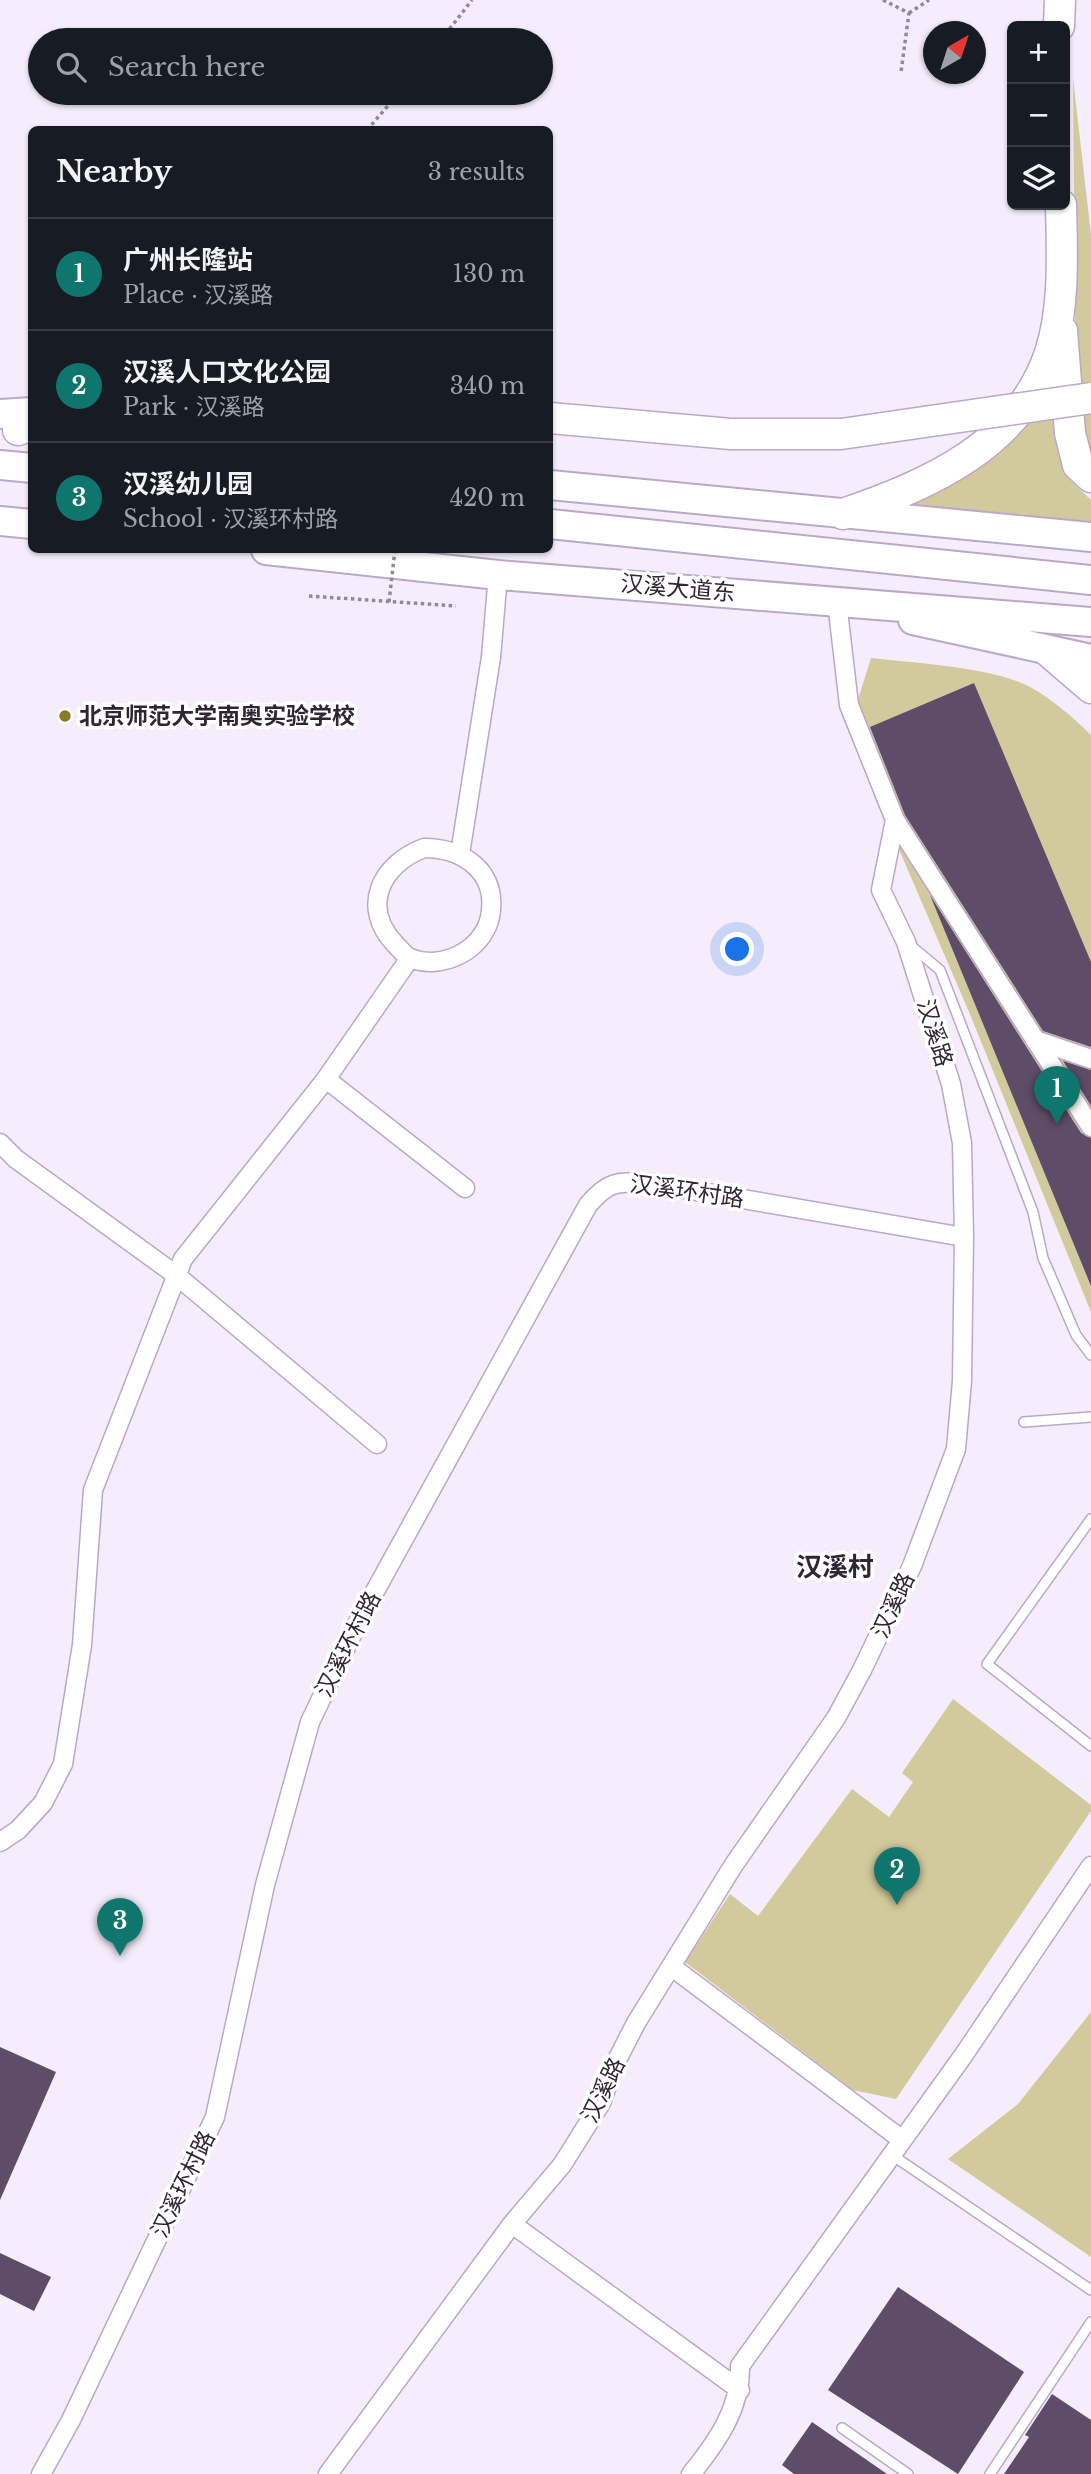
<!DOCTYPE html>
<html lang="en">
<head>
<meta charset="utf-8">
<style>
	:root { --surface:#171b24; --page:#242831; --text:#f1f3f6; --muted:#9ea1a6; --line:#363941; --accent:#0f766e }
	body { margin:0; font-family:"Libre Baskerville","Noto Sans SC",serif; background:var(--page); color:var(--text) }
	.controls { position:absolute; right:21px; top:21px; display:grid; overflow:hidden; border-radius:10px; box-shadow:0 2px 5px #0004 }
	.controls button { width:63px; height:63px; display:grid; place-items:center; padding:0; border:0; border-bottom:2px solid var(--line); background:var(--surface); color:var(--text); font:35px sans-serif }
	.compass { position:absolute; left:923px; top:21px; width:63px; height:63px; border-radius:50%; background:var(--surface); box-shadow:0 2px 5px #0004; rotate:39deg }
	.you { position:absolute; left:738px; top:950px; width:24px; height:24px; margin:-18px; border:5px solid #fff; border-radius:50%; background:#1a73e8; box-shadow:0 0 0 10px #1a73e833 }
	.badge { display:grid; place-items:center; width:46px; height:46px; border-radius:50%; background:var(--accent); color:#fff; font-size:23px; font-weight:700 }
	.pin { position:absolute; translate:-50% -58px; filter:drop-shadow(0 2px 4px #0008) }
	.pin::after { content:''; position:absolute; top:37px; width:24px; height:21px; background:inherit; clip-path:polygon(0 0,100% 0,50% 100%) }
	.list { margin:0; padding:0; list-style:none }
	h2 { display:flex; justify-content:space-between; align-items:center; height:91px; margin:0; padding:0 28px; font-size:30px }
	h2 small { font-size:23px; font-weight:400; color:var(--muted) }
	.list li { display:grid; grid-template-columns:46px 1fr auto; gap:21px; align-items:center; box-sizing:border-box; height:112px; padding:0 28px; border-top:2px solid var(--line) }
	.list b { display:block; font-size:26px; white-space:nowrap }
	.list p { margin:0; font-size:23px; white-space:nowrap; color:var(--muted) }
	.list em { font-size:23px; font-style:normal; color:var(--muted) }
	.icon { flex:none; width:38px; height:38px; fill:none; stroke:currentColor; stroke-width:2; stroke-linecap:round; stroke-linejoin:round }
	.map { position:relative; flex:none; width:1091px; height:2474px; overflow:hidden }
	.search { position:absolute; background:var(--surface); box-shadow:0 2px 5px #0004; left:28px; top:28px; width:525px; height:77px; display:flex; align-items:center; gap:18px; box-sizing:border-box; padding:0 24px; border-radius:38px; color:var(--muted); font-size:26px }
	.panel { position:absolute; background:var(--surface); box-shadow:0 2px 5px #0004; left:28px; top:126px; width:525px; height:427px; border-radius:10px }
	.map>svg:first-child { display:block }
</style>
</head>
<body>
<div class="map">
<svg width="1091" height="2474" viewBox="0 0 1091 2474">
	<rect width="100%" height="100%" fill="#f5edfb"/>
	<path fill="#d2ca9c" d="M1073 78 1091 235V466L1076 430Z
		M1053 379 1061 452 1068 478 1091 500V528L902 507Z
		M871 658C914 663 995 667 1032 688 1053 700 1074 718 1091 735V1312L969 1012 848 731Z
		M953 1699 1091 1805V1811L896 2099 853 2090 685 1962 730 1894 758 1916 852 1789 889 1817 913 1782 902 1773Z
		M1091 2012V2257L948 2159 1018 2104Z"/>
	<path fill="#5e4d69" d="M974 683 1091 962V1047L1043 1031 905 815 870 727Z
		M930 895 1081 1133 1091 1138V1286Z
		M1063 1061 1091 1070V1106Z
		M0 2047 56 2072 0 2200Z
		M0 2253 51 2277 34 2311 0 2294Z
		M898 2287 1024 2372 958 2474 828 2390Z
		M1052 2394 1091 2420V2474H1004L1029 2437 1025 2435Z
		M812 2422 887 2474H794L782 2465Z"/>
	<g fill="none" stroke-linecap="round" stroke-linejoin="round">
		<g stroke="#bba8c8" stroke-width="12">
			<path id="service" d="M910 945 940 970 1033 1212 1043 1258 1076 1335 1091 1355
				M1024 1422 1091 1417
				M1091 1519 987 1664 1091 1746
				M892 2155 1091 2290
				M842 2428 908 2474
				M990 2474 1091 2322"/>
		</g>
		<g stroke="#bba8c8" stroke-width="21">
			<path id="minor" d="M895 820 1091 1127
				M424 848C463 848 499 872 490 917 483 950 442 971 410 958 405 956 399 948 395 944 360 907 381 864 424 848Z
				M460 854 491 657 498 575
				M1035 1040 1091 1059
				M326 1079 465 1188
				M0 1143 16 1159 176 1275 377 1444
				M0 1842 18 1830 43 1803 63 1764 82 1645 93 1490 183 1259 326 1079 410 958
				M672 1967 901 2139
				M512 2224 740 2390
				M41 2474 71 2420 215 2117 265 1885 310 1722 358 1622 588 1205C609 1180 618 1182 649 1183L964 1237
				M328 2474 512 2224 562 2165 601 2103 615 2064 636 2023 733 1866 836 1718 862 1670 912 1566 956 1449 962 1381 964 1237 962 1143 951 1084 906 942 881 890 895 820 849 705 837 602
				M691 2474C717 2442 741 2408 740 2366L963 2056 1091 1866"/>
		</g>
		<g stroke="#bba8c8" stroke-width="32">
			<path id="primary" d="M0 414 32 412
				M0 465 32 468
				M550 485 1091 537
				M0 521 32 524
				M550 524 1091 580
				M266 550 498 575 1091 622
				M913 620 1091 659"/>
		</g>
		<g stroke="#bba8c8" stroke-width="33">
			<path id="trunk" d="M1059 26 1060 0
				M1062 331 1070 433 1078 465 1091 477
				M18 430 32 425
				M843 514C928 485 1019 446 1050 353 1065 307 1062 253 1061 205
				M1048 651 1091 688"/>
		</g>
		<path stroke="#908996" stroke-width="3.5" stroke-dasharray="3.5 3.5" stroke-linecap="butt" d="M883 0 909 13 901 72
			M909 13 929 0
			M441 40 472 0
			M367 130 399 93
			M309 596 456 606"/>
		<use href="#service" stroke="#fff" stroke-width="9"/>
		<use href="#minor" stroke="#fff" stroke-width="18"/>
		<use href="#primary" stroke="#fff" stroke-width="28"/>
		<use href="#trunk" stroke="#fff" stroke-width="30"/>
		<g stroke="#bba8c8" stroke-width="33" stroke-linecap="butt">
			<path id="trunk-bridge" d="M550 418 731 434H841L1091 398"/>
		</g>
		<path stroke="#908996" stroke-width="3.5" stroke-dasharray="3.5 3.5" stroke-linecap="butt" d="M389 602 395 550"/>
		<use href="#trunk-bridge" stroke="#fff" stroke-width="30"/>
	</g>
	<circle fill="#8b7c22" stroke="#fff" stroke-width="2.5" cx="65" cy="716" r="7"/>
	<g text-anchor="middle" stroke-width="7" stroke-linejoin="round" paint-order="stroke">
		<g font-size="23" fill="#2e2733" stroke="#fff">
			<text transform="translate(678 588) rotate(5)" y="8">汉溪大道东</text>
			<text transform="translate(935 1033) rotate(73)" y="8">汉溪路</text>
			<text transform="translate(687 1191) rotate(8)" y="8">汉溪环村路</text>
			<text transform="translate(893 1605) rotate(-65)" y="8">汉溪路</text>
			<text transform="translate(348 1644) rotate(-63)" y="8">汉溪环村路</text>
			<text transform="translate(603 2090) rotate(-64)" y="8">汉溪路</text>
			<text transform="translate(183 2184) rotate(-64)" y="8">汉溪环村路</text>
		</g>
		<g font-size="23" font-weight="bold" fill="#2e2733" stroke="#fff" text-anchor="start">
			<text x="79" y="724">北京师范大学南奥实验学校</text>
		</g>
		<g font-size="26" font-weight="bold" fill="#2e2733" stroke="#fff">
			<text x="835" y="1576">汉溪村</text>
		</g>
	</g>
</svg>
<div class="controls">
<button>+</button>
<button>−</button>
<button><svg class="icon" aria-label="layers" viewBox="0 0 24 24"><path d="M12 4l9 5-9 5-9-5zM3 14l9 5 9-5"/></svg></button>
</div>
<svg class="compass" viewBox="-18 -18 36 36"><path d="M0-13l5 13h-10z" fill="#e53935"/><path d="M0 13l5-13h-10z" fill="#9ea1a6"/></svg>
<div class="you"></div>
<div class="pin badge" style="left:1057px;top:1124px">1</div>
<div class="pin badge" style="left:897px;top:1905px">2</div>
<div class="pin badge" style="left:120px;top:1956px">3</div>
<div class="search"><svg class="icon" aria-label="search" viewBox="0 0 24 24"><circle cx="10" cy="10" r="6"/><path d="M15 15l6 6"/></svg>Search here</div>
<section class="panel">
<h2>Nearby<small>3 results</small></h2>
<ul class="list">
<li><span class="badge">1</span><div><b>广州长隆站</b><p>Place · 汉溪路</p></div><em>130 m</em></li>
<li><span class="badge">2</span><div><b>汉溪人口文化公园</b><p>Park · 汉溪路</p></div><em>340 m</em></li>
<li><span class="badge">3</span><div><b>汉溪幼儿园</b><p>School · 汉溪环村路</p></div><em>420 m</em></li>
</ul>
</section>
</div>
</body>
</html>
